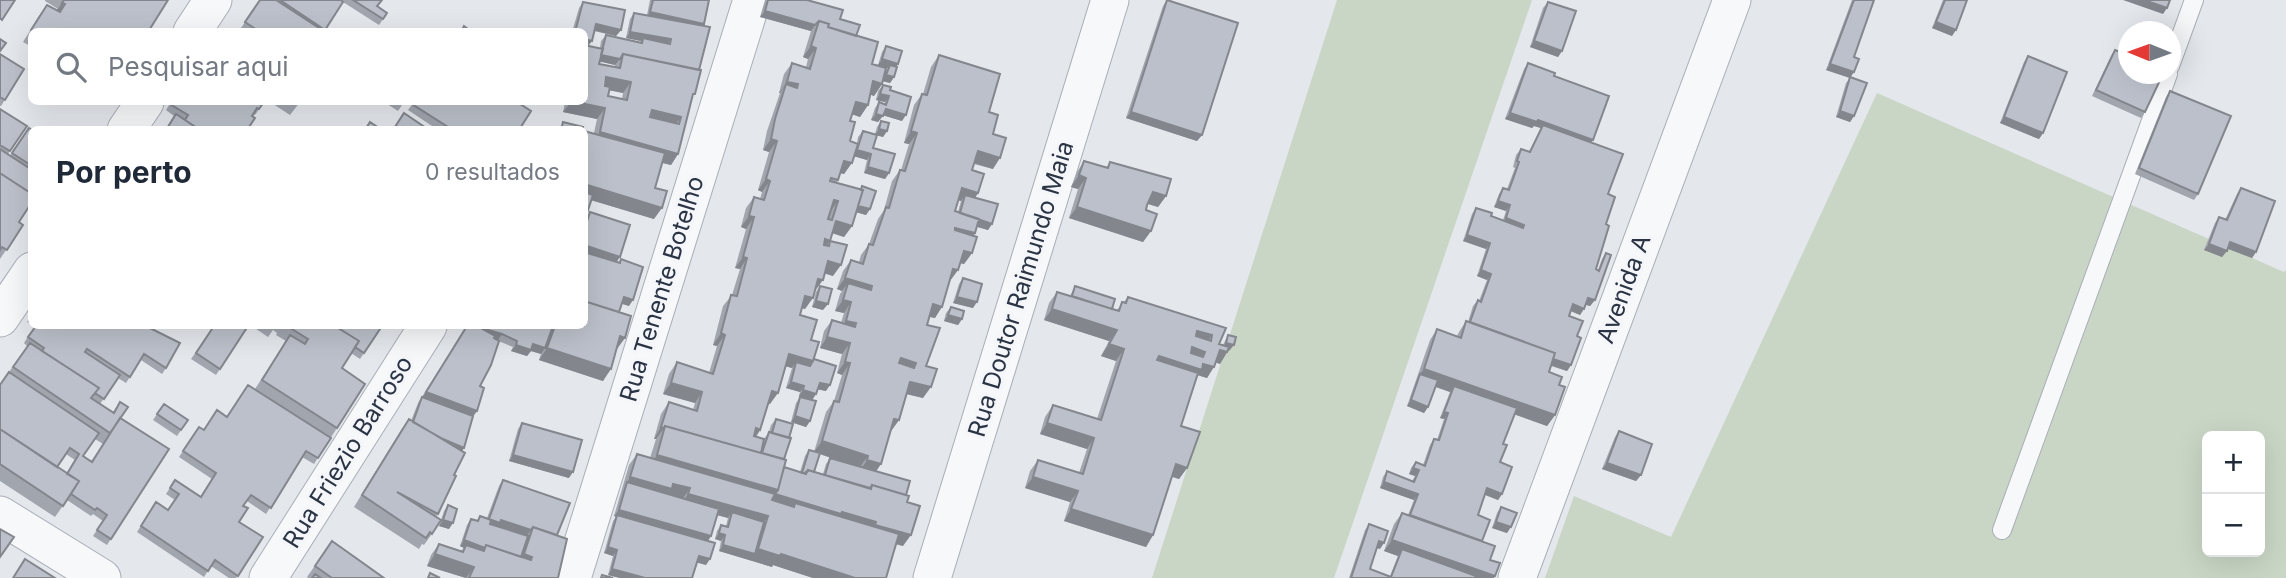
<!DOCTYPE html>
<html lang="pt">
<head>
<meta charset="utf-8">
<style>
	:root { --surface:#fff; --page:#f6f6f7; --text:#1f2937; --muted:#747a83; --line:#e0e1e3 }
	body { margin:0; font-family:Inter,sans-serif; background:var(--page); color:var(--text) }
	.controls { position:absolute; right:21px; bottom:21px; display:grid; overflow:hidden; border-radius:10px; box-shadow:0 7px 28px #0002 }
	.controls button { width:63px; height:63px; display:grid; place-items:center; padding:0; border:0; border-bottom:2px solid var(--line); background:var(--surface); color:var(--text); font:35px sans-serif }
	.compass { position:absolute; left:2118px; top:21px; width:63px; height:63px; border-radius:50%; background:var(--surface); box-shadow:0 7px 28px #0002; rotate:271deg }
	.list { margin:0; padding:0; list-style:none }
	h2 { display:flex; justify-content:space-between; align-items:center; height:91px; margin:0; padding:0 28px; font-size:30px }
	h2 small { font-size:23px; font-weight:400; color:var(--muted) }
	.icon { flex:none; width:38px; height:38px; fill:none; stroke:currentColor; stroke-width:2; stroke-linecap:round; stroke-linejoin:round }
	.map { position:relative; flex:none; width:2286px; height:578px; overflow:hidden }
	.search { position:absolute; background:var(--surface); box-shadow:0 7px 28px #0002; left:28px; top:28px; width:560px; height:77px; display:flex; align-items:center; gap:18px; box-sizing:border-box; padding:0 24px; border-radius:10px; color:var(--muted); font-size:26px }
	.panel { position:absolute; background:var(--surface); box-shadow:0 7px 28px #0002; left:28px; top:126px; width:560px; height:203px; border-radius:10px }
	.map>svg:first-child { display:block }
</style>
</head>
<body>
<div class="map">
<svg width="2286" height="578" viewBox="0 0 2286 578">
	<rect width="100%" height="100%" fill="#e4e7ec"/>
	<path fill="#c9d6c5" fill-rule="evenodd" d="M1337 0H1532L1334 578H1152Z
		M1877 93 2284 272 2286 270V578H1545L1574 496 1671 537ZM2207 436H2260V552H2207Z"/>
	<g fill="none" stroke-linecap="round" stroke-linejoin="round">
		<g stroke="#a9aeb7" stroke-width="20">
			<path id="service" d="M2170 66 2194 0
				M2002 530 2168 74"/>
		</g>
		<g stroke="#a9aeb7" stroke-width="39">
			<path id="minor" d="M192 32 213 0
				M126 130 145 102
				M0 318 32 271
				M0 515 102 578
				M268 578 428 326
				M572 578 752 0
				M932 578 1110 0
				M1517 578 1732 0"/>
		</g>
		<use href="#service" stroke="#f7f8fa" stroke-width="18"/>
		<use href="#minor" stroke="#f7f8fa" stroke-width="37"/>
	</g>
	<path fill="#a1a5ae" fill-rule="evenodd" d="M45 0H168L32 32V47L23 42 39 16 47 5 57 10 58 9 45 1Z
		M260 0H382L377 6 387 13 379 25 343 2 323 32H247L241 28Z
		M650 0H709L702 26 691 99 678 154 671 165 662 163 655 188 654 219 591 200 594 133 597 119 563 112 565 102H563H584V32H572L579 8 583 2 621 30 616 36 594 31 592 41 588 46 600 48 601 41 606 35 640 42 641 41 626 38 630 19 634 13 647 15ZM600 61 615 65V67L599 64ZM609 90 623 93 622 99 608 96Z
		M765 0H807L840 19 856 36 872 64 886 70 888 68 878 65 882 52 886 46 898 64 896 66 894 77 890 83 883 81 882 84 874 96 870 94 868 105 860 117 852 114 850 121V141L857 143 858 137 863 131 875 134 877 127 881 121 887 131 883 137 877 135 873 148 889 173 885 179 864 173 867 160 854 156 844 174 840 173 837 183 860 189 862 186 870 209 866 215 856 212 852 226 844 237 832 233 827 246 830 241 833 276 824 273 805 309 802 308 800 315 811 340 814 359 826 391 818 389 816 394 812 400 799 396 800 392 786 388 792 368 785 366 770 404 768 403 760 430 756 437 764 439 769 432 771 425 776 419 789 438 784 467 800 472 805 456 809 450 814 452 826 412 834 401 842 375 837 373 842 354 820 348 824 331 832 320 841 323 844 313 835 311 840 294 842 291 837 289 843 271 851 260 859 262 861 255 869 244 878 219 884 210 892 181 900 170H901L909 144 904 143 914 105 922 94H923L931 67 939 55 989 112 993 134V169L974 164 972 170 978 193 975 198 992 224 988 230 977 227 974 236 972 253 964 264 960 263 958 270 949 281 935 318 930 317 927 325 926 366 923 398 907 394 899 420 891 431 876 471 906 495 907 502 903 546 896 544 886 578H813L773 565 772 567 719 551 721 541 715 539 717 531 721 525 726 526 728 518 717 515 711 536 708 541 706 565 697 562 692 578H620L608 575 613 556 604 553 613 521 616 517 614 516 629 465 637 454 650 458 656 439H654L661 414 669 402 693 410 695 403 663 394 669 374 677 362 709 373 717 346 713 345 723 306 732 295 740 269 735 268 746 229 741 227 746 208 754 197 760 199 762 192 758 190 769 152 763 150 767 131 780 93H779L784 74 792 63 806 67 808 59 803 57 811 31 760 17ZM958 200 961 201 958 212 955 211ZM819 454 846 463 830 458 826 464 823 474 814 472Z
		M1167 0 1202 135 1197 141 1126 118 1163 6Z
		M1852 0H1874L1854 57V72L1850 77 1854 116 1850 122 1836 117 1846 83 1850 78 1826 70Z
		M1943 0H1967L1952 36 1932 28Z
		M1548 2 1562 51 1558 57 1530 47 1543 8Z
		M2115 50 2145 112 2141 118 2092 96 2111 56Z
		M0 54 24 69 1 106H0Z
		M2028 56 2043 133 2039 139 2000 123 2024 62Z
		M1528 63 1554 76 1593 140 1591 142 1608 194 1606 224 1596 269 1598 270 1602 259 1606 253 1595 300 1590 306 1586 305 1580 315 1570 311 1569 316 1577 336 1571 365 1567 371 1551 366 1549 372 1559 385 1555 415 1547 426 1514 414 1503 444 1500 462 1502 494 1498 500 1485 495 1478 515 1482 541 1490 560 1495 576 1494 578H1349L1365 530 1369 524 1380 549 1377 548 1370 569 1390 576 1398 556 1384 551 1394 524 1402 513 1408 515 1414 500 1380 488 1383 477 1387 471 1412 481 1415 476 1409 474 1411 468 1416 462 1423 465 1430 445 1434 439 1437 440 1444 419 1440 418 1450 392 1435 387 1428 407 1424 413 1407 406 1430 340 1437 329 1457 336 1459 332 1466 321 1468 322 1473 306 1478 300 1479 301 1487 280 1477 276 1486 249 1463 241 1472 214 1476 208 1491 216 1503 220 1506 211 1494 207 1499 194 1503 188 1507 189 1515 168 1513 167 1516 155 1521 149 1529 152 1541 128 1534 126 1532 128 1505 119 1524 69Z
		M883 85 890 90 902 121 883 115 878 122 871 120 875 108 879 102 884 104 885 102 876 100 878 91Z
		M2170 91 2198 194 2194 200 2135 174 2166 97Z
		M171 102H264L255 115 253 114 247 130H165L174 116 166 110Z
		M270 102H300L290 115Z
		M384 102H404L398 111Z
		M414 102 519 130H438L408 110Z
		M0 109 27 126 8 154 10 156 29 128 32 130V206L30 209 28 208 19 222 23 225 0 259Z
		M1084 161 1106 168 1110 162 1166 196 1158 207 1148 204 1146 210 1151 231 1143 242 1069 218 1078 189 1071 187 1077 172Z
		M2241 188 2256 252 2252 258 2228 249 2222 257 2204 250 2215 223 2219 217 2225 220 2237 194Z
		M590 212 616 262 618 263 621 259 629 306 622 304 619 312 617 349 603 381 539 360 541 354 531 351 527 356 511 351 513 347 496 340 480 386 477 411 473 416 464 448 462 451 454 475 436 517 441 520 444 511 448 505 449 529 439 526 441 521 424 545 422 544 419 549 354 507 401 430 409 419 411 421 418 403 467 326H584V224L586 218Z
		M963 278 973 308 953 303 959 284Z
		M820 286 823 310 812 307 816 292Z
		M1075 286 1112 309 1116 311 1128 297 1226 328 1219 344 1223 345 1228 335 1229 351H1228L1220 364 1216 362 1207 378 1198 375 1181 426 1187 468 1179 479 1172 477 1153 535 1146 547 1064 521 1070 502 1025 488 1030 471 1038 460 1079 473 1087 449 1040 434 1045 417 1053 405 1097 419 1116 361 1101 356 1109 341 1044 320 1049 303 1057 292 1070 296Z
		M951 307 962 319 958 325 944 321 946 313Z
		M32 315V325L27 322Z
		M32 326H146L166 368 162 374 141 360 126 383 118 378 100 404 113 412 120 402V418L169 449 107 545 93 536 103 521 93 514 91 516 67 500 55 517 0 481V385L27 346 24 343 34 327ZM95 439 103 444 91 462 83 456ZM66 454 75 460 67 473 57 467Z
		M214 326H248L216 375 191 359Z
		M252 326H382L360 359 351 353 342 368 337 428 314 464 302 457 266 514 247 501 243 506 239 522 263 537 236 578H229L211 566 204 577 137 532 156 502 168 510 175 500 166 494 175 480 200 497 212 479 179 457 199 427 204 430 227 416 255 389 286 341 276 335 277 333 273 330 268 337Z
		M800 397 810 421 806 427 791 422 796 403Z
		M164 404 188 420 177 436 153 420Z
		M522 423 569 478 509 461 518 429Z
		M1619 431 1641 475 1636 481 1602 469 1615 437Z
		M503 480 557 535 558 578H466L427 566 431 555 439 544 461 551 464 548 460 546 467 525 471 519 477 521 480 516 487 518 499 486Z
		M1501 507 1507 533 1492 528 1497 513Z
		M332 541 384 578H308L307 577Z"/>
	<path fill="#83868d" d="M2123 0H2144L2167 8 2163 14Z
		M62 3 65 4 57 16 54 14Z
		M765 11 815 25 811 31 760 17Z
		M650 12 704 24 700 30 646 18Z
		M1936 22 1956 30 1952 36 1932 28Z
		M596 24 621 30 616 36 592 30Z
		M630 32 671 39 667 45 643 38 641 41 626 38Z
		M584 39 592 41 587 47 584 46Z
		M1534 41 1562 51 1558 57 1530 47Z
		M811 46 816 48 808 59 803 57Z
		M601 55 620 59 615 65 597 61Z
		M882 59 898 64 894 70 890 65 888 68 878 65Z
		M1830 64 1854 72 1850 78 1826 70Z
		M886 75 894 77 890 83 882 81Z
		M606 77 631 82 623 93 598 88Z
		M873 81 882 84 874 96 865 93Z
		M787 82 798 84 790 96 786 84 780 93H779Z
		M880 94 889 96 885 102 876 100Z
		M571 102H575L605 108 597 119 563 112Z
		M856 102 868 105 860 117 848 113Z
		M886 109 906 115 902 121 882 115Z
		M652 110 681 117 673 128 644 121Z
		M1840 111 1854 116 1850 122 1836 117Z
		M1131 112 1202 135 1197 141 1126 118Z
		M1510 113 1538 120 1593 140 1588 146 1543 125 1541 128 1534 126 1532 128 1505 119Z
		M876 114 883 116 878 122 871 120Z
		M2004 117 2043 133 2039 139 2000 123Z
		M879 129 887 131 883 137 875 135Z
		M911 131 917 133 909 144 904 143Z
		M600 132 678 154 671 165 592 144Z
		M771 139 777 141 769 152 763 150Z
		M857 150 871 154 867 160 853 156Z
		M978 151 1000 158 993 169 970 162Z
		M844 161 852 163 844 174 836 172Z
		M868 167 889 173 885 179 864 173Z
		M1079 175 1086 178 1078 189 1071 187Z
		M766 179 770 181 762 192 758 190Z
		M584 184 662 208 654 219 584 198Z
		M962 188 978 193 971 204 965 195 961 201 954 199Z
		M1153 192 1166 196 1158 207 1145 203Z
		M834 200 838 201 830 212Z
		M1498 201 1510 205 1506 211 1494 207Z
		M857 205 870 209 866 215 852 211Z
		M1077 207 1151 231 1143 242 1069 218Z
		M960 214 992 224 988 230 955 220Z
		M749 216 754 217 746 229 741 227Z
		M1506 218 1524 225 1520 231 1501 224Z
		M836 221 852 226 844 237 829 232Z
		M955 228 975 233 967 245 948 239Z
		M1467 235 1490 243 1486 249 1463 241Z
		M825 239 830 241 822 252Z
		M2230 242 2256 252 2252 258 2226 248Z
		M2209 244 2227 251 2222 257 2204 250Z
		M584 245 620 257 616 263 584 252Z
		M964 251 972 253 964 264 956 262Z
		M743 257 747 258 740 269 735 268Z
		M828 261 841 265 833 276 820 272Z
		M953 269 958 270 950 281 945 280Z
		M1481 270 1491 274 1487 280 1477 276Z
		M845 278 872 286 864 297 848 283 842 291 837 289Z
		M818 279 823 280 815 291Z
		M805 296 813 298 805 309 797 307Z
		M624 297 633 300 629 306 620 303Z
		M957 297 977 302 973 308 953 303Z
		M1588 298 1595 300 1590 306 1584 304Z
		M843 300 851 302 844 313 835 311Z
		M816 301 828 304 823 310 812 307Z
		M933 304 942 307 935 318 926 316Z
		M1573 304 1584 309 1580 315 1569 310Z
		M1052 309 1117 330 1109 341 1044 320Z
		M948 315 962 319 958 325 944 321Z
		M846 321 856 323 848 335 839 332Z
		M475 326 502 334 498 340 471 332Z
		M1467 328 1571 365 1567 371 1463 334Z
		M1197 331 1212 335 1204 347 1190 342Z
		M721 333 725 335 717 346 713 345Z
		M620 336 625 338 617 349Z
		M827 337 850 343 842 354 820 348Z
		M1226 343 1234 345 1229 351 1221 349Z
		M533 344 545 348 541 354 531 351 527 356 511 351 516 345Z
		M1109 344 1124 349 1116 361 1101 356Z
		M1192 347 1205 352 1197 363 1184 359Z
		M547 348 611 369 603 381 539 360Z
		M1220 350 1227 352 1220 364 1212 361Z
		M789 354 813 361 805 372 796 362 792 368 781 365Z
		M1159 356 1203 364 1214 367 1207 378 1197 375 1151 367Z
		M901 358 916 363 908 374 893 370Z
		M845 362 850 363 842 375 837 373Z
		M1424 369 1555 415 1547 426 1451 392 1454 386 1450 392 1418 380 1420 374Z
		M791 382 804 386 800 392 786 388Z
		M910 382 931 387 923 398 902 393Z
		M671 383 702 392 695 403 663 394Z
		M820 383 830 385 826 391 816 389Z
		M803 390 816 394 812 400 799 396Z
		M772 391 778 393 770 404 764 402Z
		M426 392 477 411 469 422 422 397 418 403Z
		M1411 400 1428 407 1424 413 1407 406Z
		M1444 412 1448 413 1444 419 1440 418Z
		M795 416 810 421 806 427 791 422Z
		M894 419 899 420 891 431 886 430Z
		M1047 423 1094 438 1087 449 1040 434Z
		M411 427 464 448 460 454Z
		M661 427 664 428 656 439H654Z
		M756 428 760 430 753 441Z
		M822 441 868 456 860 467 814 452Z
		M513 455 573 472 569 478 509 461Z
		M657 455 778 490 842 512 876 522 869 533 794 507 795 503 789 512 647 470Z
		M867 460 881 464 873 476 859 472Z
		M1607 463 1641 475 1636 481 1602 469Z
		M1176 464 1187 468 1179 479 1168 475Z
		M1413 468 1419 470 1415 476 1409 474Z
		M630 477 673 484 690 488 682 500 627 482Z
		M1033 477 1078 491 1070 502 1025 488Z
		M1384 482 1418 494 1414 500 1380 488Z
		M1487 488 1502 494 1498 500 1483 494Z
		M688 494 768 516 760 528 732 512 728 518 681 505Z
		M1071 509 1153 535 1146 547 1064 521Z
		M619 510 711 536 707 542 614 516Z
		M489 519 501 520 531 530 527 536 485 525Z
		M443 520 453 523 449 529 439 526Z
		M1496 522 1511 527 1507 533 1492 528Z
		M875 525 911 535 903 546 867 536Z
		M719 533 725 535 721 541 715 539Z
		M464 540 485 547 481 553 466 545 464 548 460 546Z
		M1392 540 1495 576 1494 578H1461L1402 549 1398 556 1384 551Z
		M1379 541 1384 543 1380 549 1374 547Z
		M723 545 755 554 758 549 781 554 855 578H813L773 565 772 567 719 551Z
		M608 547 617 550 613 556 604 553Z
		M435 554 474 567 466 578 427 566Z
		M524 554 532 557 525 568 520 559Z
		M699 556 710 559 706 565 695 562Z
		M612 569 645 578H620L608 575Z"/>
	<path fill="#bbc0ca" stroke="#83868d" stroke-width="2" fill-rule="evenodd" d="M0 0H15L2 20 0 18Z
		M64 0H168L148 32H32L31 30 47 5 60 12 65 4 62 3Z
		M260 0H276L319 28 317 32H260L245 22Z
		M280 0H341L343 2 325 30Z
		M353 0H382L377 6 387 13 383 19Z
		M653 0H709L704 24 650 12Z
		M768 0H807L843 10 840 19 860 25 856 36 828 27 829 24 819 21 815 25 765 11Z
		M1167 0 1238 23 1202 135 1131 112Z
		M1854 0H1874L1854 57 1859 59 1854 72 1830 64Z
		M1945 0H1967L1956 30 1936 22Z
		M2144 0H2170L2167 8Z
		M583 2 625 10 621 30 596 24 592 41 584 39V32H575Z
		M1548 2 1576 11 1562 51 1534 41Z
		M634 13 710 27 699 70 623 54 620 59 601 55 606 35 642 43 643 38 670 44 671 39 630 32Z
		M819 21 829 24 828 27 878 42 872 64 886 68 882 84 873 81 868 105 856 102 850 121 855 122 850 141 858 144 852 163 844 161 838 180 831 178 830 181 863 190 852 226 836 221 830 241 825 239 824 245 829 246 830 241 847 245 841 265 828 261 823 280 818 279 813 298 805 296 800 315 817 320 811 340 819 342 813 361 789 354 778 393 772 391 760 430 756 428 754 436 764 439 761 453 665 426 664 428 661 427 669 402 697 411 702 392 671 383 677 362 713 374 725 335 721 333 731 295 737 296 747 258 743 257 754 217 749 216 754 197 764 200 770 181 766 179 777 141 771 139 775 119 786 84 797 88 798 84 787 82 792 63 810 69 816 48 811 46ZM834 200 838 201 832 220 828 219Z
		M464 26 472 32H461Z
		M0 39 6 43 0 51Z
		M584 45 603 49 599 64 620 68 623 54 701 70 695 94H693L678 154 600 132 605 108 575 102H584ZM606 77 631 82 627 100 608 96 610 87 605 86ZM652 110 681 117 679 124 650 117Z
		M886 46 902 51 898 64 882 59Z
		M2115 50 2129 56V74H2163L2145 112 2096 90Z
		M0 54 24 69 5 100 0 97Z
		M939 55 1000 74 989 112 998 115 993 134 1006 138 1000 158 978 151 972 170 984 174 978 193 962 188 955 211 979 219 975 233 955 228V230L977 237 972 253 964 251 958 270 953 269 942 307 933 304 927 325 940 328 926 366 937 369 931 387 910 382 899 420 894 419 881 464 867 460 868 456 822 441 834 401 839 402 850 363 845 362 850 343 827 337 832 320 855 327 856 323 846 321 851 302 843 300 848 283 871 290 872 286 845 278 851 260 863 264 869 244 873 245 886 207 889 208 900 170 905 171 917 133 911 131 922 94 927 95ZM901 358 916 363 914 368 899 363Z
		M2028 56 2067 72 2043 133 2004 117Z
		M1528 63 1555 73 1554 76 1609 96 1593 140 1538 120 1537 122 1510 113Z
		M890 65 897 67 894 77 886 75Z
		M1850 77 1867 83 1854 116 1840 111Z
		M883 85 891 87 890 90 911 97 906 115 886 109 883 116 876 114 879 102 886 105 889 96 880 94Z
		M2170 91 2231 116 2198 194 2139 168Z
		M172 102H264L259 109 257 108 252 116 255 118 247 130H200L185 120 188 115 170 104Z
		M414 102H517L531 111 519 130H446L448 127 412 104Z
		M0 109 27 126 10 151 0 145Z
		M404 113 429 130H393Z
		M176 114 200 130H166Z
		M881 121 889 123 887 131 879 129Z
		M370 122 382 130H365Z
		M563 122 583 127 582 130H561Z
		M1543 125 1623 154 1608 194 1615 197 1606 224 1609 226 1596 269 1599 271 1606 253 1611 255 1595 300 1588 298 1584 309 1573 304 1569 316 1583 321 1577 336 1581 338 1571 365 1553 359 1555 353 1470 322 1478 300 1481 302 1491 274 1481 270 1490 243 1467 235 1476 208 1492 213 1491 216 1523 228 1524 225 1506 218 1510 205 1498 201 1503 188 1509 190 1519 162 1517 161 1521 149 1530 152Z
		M29 128 32 130V166L12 153Z
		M584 131 665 153 655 188 667 191 662 208 584 184Z
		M863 131 877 135 873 148 895 154 889 173 868 167 871 154 857 150Z
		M0 149 32 170V194L0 173Z
		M1084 161 1108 168 1110 162 1171 179 1166 196 1153 192 1147 205 1146 210 1157 214 1151 231 1077 207 1086 178 1079 175Z
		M0 173 32 194V202L19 222 23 225 7 250 2 247 0 250Z
		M862 186 876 191 870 209 858 206 863 190H861Z
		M2241 188 2275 201 2256 252 2230 242 2227 251 2209 244 2219 217 2227 220Z
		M584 192 593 195 586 216 584 215Z
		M965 195 998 204 992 224 960 213Z
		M590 212 630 225 620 257 584 245V231Z
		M584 252 620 263 621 259 643 267 633 300 624 297 619 312 584 301Z
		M963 278 982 284 977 302 957 297Z
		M820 286 832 289 828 304 816 301Z
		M1075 286 1115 299 1112 309 1072 296Z
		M1057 292 1119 311 1122 302 1126 303 1128 297 1226 328 1219 344 1229 347 1227 352 1220 350 1214 367 1203 364 1202 370 1159 356 1157 360 1198 373 1181 426 1200 432 1187 468 1176 464 1153 535 1071 509 1078 491 1033 477 1038 460 1083 474 1094 438 1047 423 1053 405 1101 420 1124 349 1109 344 1117 330 1052 309ZM1197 331 1212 335 1211 341 1196 336ZM1192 347 1205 352 1203 357 1191 353Z
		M584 301 631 316 625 338 620 336 611 369 547 348 555 326H584Z
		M951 307 964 311 962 319 948 315Z
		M1466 321 1555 353 1549 372 1562 377 1559 385 1565 387 1555 415 1424 369 1437 329 1461 338Z
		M36 326H146L180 343 166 368 144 354 130 377 87 349 85 352 120 375 104 399 95 393 99 388 42 351 44 348 28 337Z
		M214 326H248L220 369 196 353Z
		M287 326H335L359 341 342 368 365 384 337 428 262 380 290 335 305 344 308 339Z
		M335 326H382L364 353 355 347 359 341Z
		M467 326H477L495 336 494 338 499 341 491 365 480 386 484 388 477 411 426 392Z
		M477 326H553L545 348 533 344 531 350 516 345 517 341 502 334 481 328Z
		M1228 335 1236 337 1234 345 1226 343Z
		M30 343 99 388 91 398 114 413 120 402 128 407 110 433 13 367Z
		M814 359 836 366 830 385 820 383 816 394 803 390 804 386 791 382 796 362 810 366Z
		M9 372 99 433 83 456 92 462 120 418 169 449 111 539 97 530 107 515 97 508 95 510 71 494 79 481 67 474 79 454 70 448 57 467 0 429V385Z
		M1420 374 1438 380 1428 407 1411 400Z
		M248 385 331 438 318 458 306 451 271 508 251 495 243 506 248 508 239 522 263 537 238 576 215 560 208 571 141 526 156 502 168 510 179 494 170 488 175 480 201 497 216 473 183 451 199 427 204 430 217 410 227 417Z
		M1454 386 1517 408 1503 444 1507 445 1500 462 1512 467 1502 494 1487 488 1478 515 1490 520 1482 541 1410 515 1418 494 1384 482 1387 471 1414 482 1419 470 1413 468 1416 462 1425 466 1434 439 1439 440 1448 413 1444 412Z
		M422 397 473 416 464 448 443 439 413 422Z
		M800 397 816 401 810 421 795 416Z
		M164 404 188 420 181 430 157 414Z
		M409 419 465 453 454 475 456 476 438 514 397 492 441 520 432 534 430 532 426 538 362 495Z
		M776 419 793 424 789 438 772 433Z
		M522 423 582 440 573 472 513 455Z
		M665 426 786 460 778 490 657 455Z
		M0 429 79 481 63 506 0 464Z
		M1619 431 1652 444 1641 475 1607 463Z
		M769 432 791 438 784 459 762 453Z
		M809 450 820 453 814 472 808 470 805 473H802Z
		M637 454 775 494 772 500 794 507 795 503 899 534 886 578H855L781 554 780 556 758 549 768 516 688 494 690 488 673 484 672 489 630 477Z
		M830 458 910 481 906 495 872 485 870 488 825 475Z
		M784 467 806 474 808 470 871 489 872 485 909 496 907 502 920 506 911 535 875 525 876 522 842 512 841 514 775 494 778 490Z
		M503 480 570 503 557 535 533 527 531 530 501 520 500 523 489 519Z
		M627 482 719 509 711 536 619 510Z
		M448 505 457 509 453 523 443 520Z
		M1501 507 1517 513 1511 527 1496 522Z
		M732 512 764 522 755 554 723 545 725 535 719 533 721 525 728 527Z
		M1402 513 1495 546 1490 560 1500 563 1495 576 1392 540Z
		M617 515 715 543 710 559 699 556 692 578H645L612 569 617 550 608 547Z
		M480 516 491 520 490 524 528 536 521 557 486 545 485 548 464 540 471 519 478 521Z
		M1369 524 1388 531 1384 543 1379 541 1370 569 1391 577 1402 549 1476 576 1475 578H1351Z
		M533 527 567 539 558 578H469L474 567 435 554 439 544 463 552 466 545 484 551 486 545 531 560 532 557 524 554Z
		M0 529 14 537 0 557Z
		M332 541 384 578H332L315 566Z
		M25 559 55 578H13Z
		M430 573 440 578H428Z
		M315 574 321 578H312Z
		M602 575 613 578H601Z"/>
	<g text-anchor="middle" stroke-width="7" stroke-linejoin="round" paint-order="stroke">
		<g font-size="24" fill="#2b3445" stroke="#f4f6f9">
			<text transform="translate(662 289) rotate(-73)" y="8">Rua Tenente Botelho</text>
			<text transform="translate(1021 289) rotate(-73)" y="8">Rua Doutor Raimundo Maia</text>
			<text transform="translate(1624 289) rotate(-70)" y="8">Avenida A</text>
			<text transform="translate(348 452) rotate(-58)" y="8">Rua Friezio Barroso</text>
		</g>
	</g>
</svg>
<div class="controls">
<button>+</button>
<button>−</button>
</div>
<svg class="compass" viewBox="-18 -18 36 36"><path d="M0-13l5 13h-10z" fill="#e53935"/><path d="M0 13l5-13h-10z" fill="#747a83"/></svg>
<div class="search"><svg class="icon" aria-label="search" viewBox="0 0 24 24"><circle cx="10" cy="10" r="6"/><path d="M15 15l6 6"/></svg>Pesquisar aqui</div>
<section class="panel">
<h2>Por perto<small>0 resultados</small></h2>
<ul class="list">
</ul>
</section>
</div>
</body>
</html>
